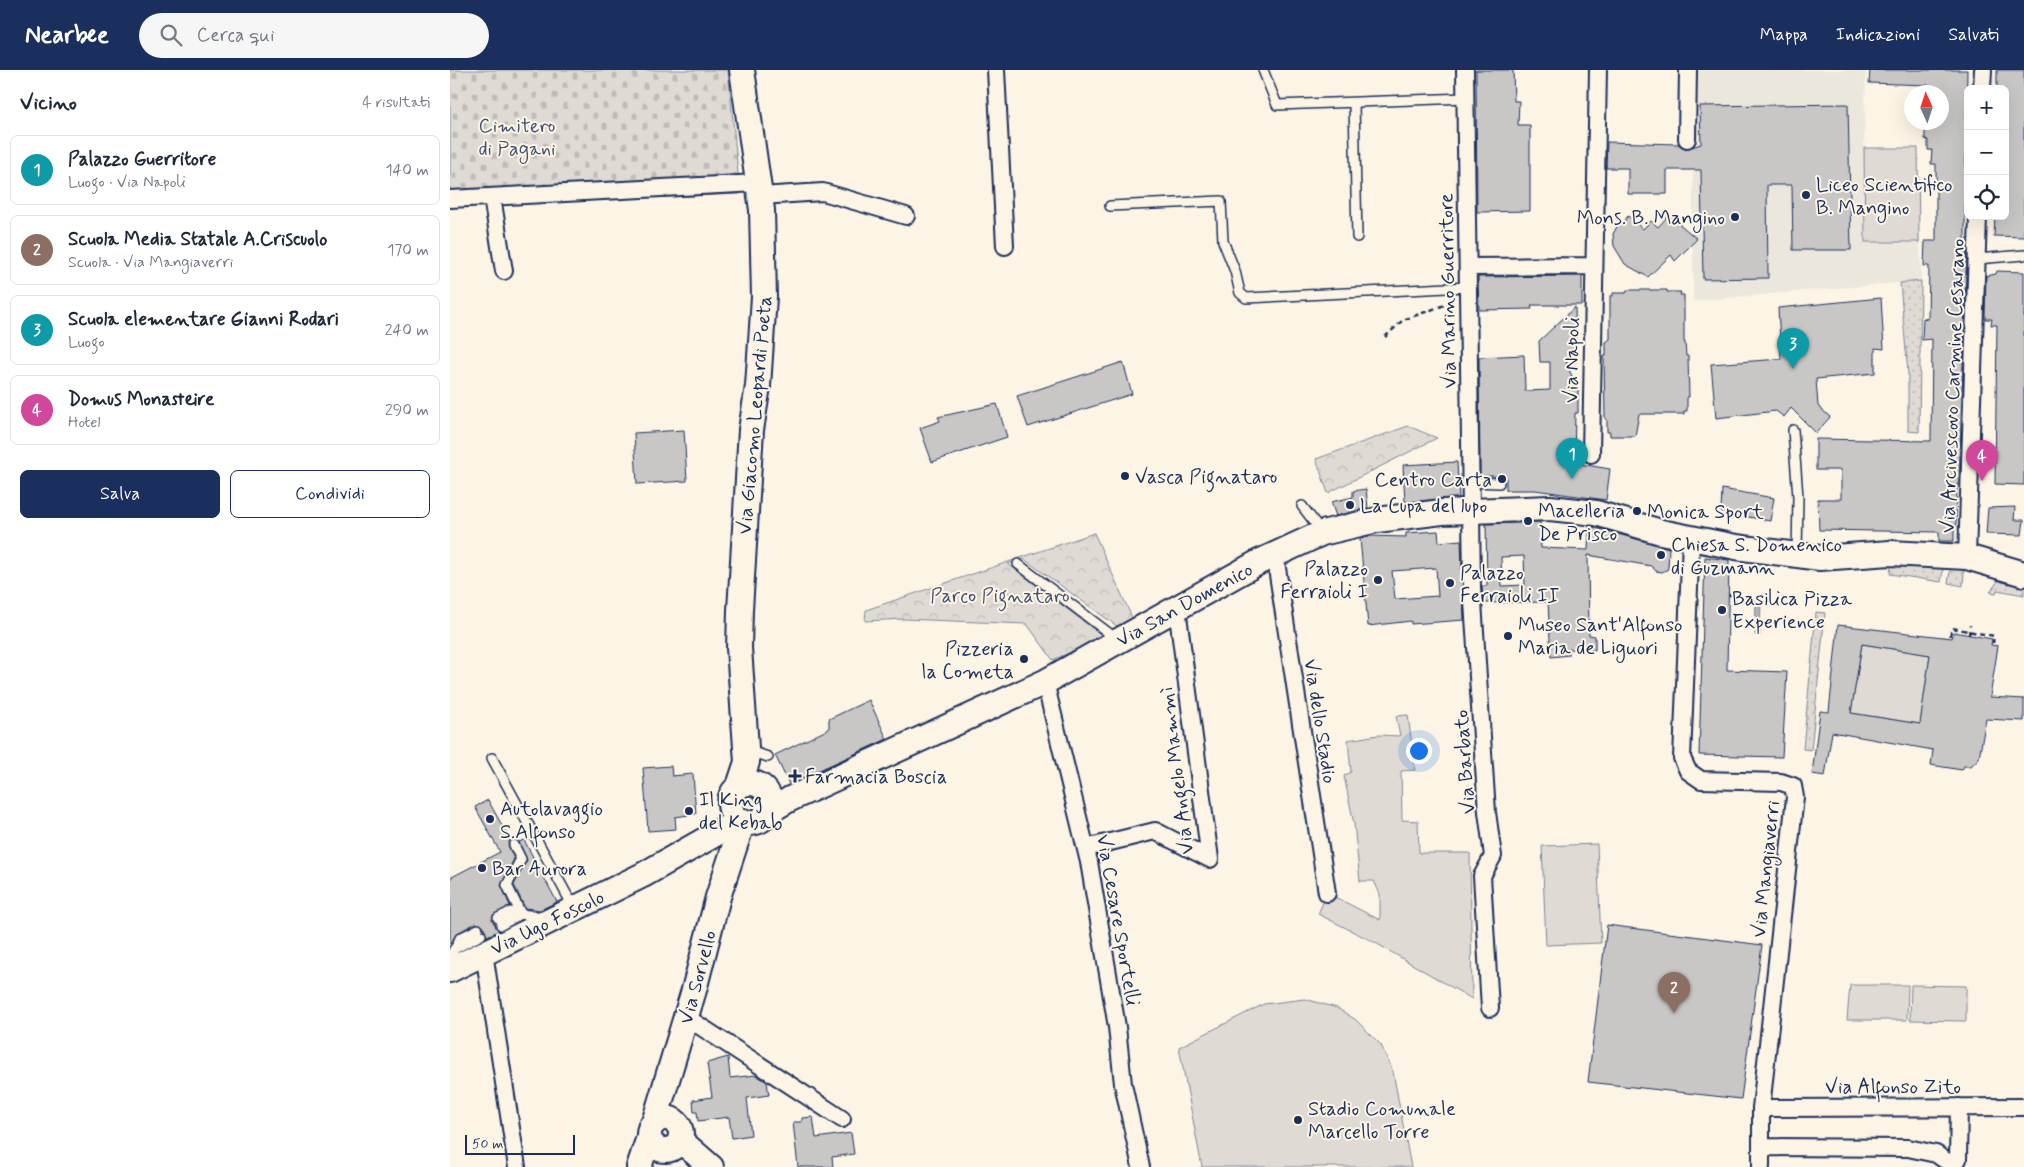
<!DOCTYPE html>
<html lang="it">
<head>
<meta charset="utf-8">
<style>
	:root { --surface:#fff; --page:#f6f6f7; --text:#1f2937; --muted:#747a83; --line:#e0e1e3; --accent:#1b2f5e }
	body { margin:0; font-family:Mynerve,sans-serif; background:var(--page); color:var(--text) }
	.controls { position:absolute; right:15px; top:15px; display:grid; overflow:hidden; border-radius:8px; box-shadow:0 5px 20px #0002 }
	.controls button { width:45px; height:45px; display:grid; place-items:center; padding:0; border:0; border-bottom:1px solid var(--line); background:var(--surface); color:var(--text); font:25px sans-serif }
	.compass { position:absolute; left:1454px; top:15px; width:45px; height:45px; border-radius:50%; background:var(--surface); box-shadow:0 5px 20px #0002; rotate:357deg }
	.scale { position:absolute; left:15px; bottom:12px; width:110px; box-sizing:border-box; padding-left:5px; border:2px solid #1b2f5e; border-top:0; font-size:14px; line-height:18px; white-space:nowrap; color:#1b2f5e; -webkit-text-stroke:4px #fcf5e5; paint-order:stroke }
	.you { position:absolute; left:968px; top:680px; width:18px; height:18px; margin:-12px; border:4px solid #fff; border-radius:50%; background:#1a73e8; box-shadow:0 0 0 8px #1a73e833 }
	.badge { display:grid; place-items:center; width:32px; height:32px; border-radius:50%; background:var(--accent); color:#fff; font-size:16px; font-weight:700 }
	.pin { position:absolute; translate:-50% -41px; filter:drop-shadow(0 1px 2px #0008) }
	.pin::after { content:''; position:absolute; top:26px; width:18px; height:15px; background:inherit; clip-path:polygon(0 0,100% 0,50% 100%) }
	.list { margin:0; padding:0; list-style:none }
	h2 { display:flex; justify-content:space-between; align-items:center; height:65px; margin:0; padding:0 20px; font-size:21px }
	h2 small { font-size:16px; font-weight:400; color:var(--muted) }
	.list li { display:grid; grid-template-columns:32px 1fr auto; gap:15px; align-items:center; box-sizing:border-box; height:70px; margin:0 10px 10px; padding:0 10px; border:1px solid var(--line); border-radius:8px }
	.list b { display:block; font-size:19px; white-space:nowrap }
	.list p { margin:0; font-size:16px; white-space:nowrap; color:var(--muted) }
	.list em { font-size:16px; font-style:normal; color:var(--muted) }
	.actions { display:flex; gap:10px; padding:15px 20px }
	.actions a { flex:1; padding:11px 0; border:1px solid var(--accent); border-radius:8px; text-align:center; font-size:18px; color:var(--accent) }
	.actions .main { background:var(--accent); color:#fff }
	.icon { flex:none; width:28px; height:28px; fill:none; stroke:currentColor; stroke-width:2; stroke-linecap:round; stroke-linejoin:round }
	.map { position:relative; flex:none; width:1574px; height:1097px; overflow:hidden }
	header { display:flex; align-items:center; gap:30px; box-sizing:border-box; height:70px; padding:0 25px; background:var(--accent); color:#fff }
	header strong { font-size:24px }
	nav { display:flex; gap:28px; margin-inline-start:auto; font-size:18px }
	.search { width:350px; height:45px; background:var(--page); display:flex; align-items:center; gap:12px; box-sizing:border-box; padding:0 18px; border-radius:28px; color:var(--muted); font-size:19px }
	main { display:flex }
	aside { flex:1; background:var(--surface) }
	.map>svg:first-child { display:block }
</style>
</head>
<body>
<header>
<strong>Nearbee</strong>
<div class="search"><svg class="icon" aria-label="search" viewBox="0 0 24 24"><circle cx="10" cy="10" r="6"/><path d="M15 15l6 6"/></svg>Cerca qui</div>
<nav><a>Mappa</a><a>Indicazioni</a><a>Salvati</a></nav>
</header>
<main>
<aside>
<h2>Vicino<small>4 risultati</small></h2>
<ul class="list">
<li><span class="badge" style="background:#0f9aa8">1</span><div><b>Palazzo Guerritore</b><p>Luogo · Via Napoli</p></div><em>140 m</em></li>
<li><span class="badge" style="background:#8d6e63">2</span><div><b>Scuola Media Statale A.Criscuolo</b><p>Scuola · Via Mangiaverri</p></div><em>170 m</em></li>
<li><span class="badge" style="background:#0f9aa8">3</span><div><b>Scuola elementare Gianni Rodari</b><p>Luogo</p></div><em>240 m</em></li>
<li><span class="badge" style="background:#d1479c">4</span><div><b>Domus Monasteire</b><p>Hotel</p></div><em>290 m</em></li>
</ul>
<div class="actions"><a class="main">Salva</a><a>Condividi</a></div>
</aside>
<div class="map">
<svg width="1574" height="1097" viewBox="0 0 1574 1097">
	<defs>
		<pattern id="grass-dots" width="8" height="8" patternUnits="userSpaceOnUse" patternTransform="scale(1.25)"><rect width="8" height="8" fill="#dfdbd4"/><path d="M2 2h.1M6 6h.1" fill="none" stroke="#bfbcb8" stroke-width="1.8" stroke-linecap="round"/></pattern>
		<pattern id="cemetery-stones" width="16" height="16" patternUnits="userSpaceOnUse" patternTransform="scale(1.25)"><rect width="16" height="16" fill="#dfdbd4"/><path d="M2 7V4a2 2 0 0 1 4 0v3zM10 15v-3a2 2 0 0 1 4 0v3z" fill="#bfbcb8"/></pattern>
		<pattern id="park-crowns" width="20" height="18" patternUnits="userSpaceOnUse" patternTransform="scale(1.25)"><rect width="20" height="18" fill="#dfdbd4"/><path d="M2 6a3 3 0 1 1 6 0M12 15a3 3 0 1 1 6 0" fill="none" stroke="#bfbcb8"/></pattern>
	</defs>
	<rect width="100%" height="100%" fill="#fcf5e5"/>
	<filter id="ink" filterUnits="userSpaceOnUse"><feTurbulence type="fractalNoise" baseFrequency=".02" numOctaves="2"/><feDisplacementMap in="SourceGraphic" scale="10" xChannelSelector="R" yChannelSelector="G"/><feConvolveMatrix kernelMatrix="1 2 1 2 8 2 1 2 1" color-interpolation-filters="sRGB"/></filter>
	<g filter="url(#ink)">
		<path fill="#ece7dc" d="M1243 0H1416L1414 78H1468L1471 211 1243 231Z"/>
		<path fill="url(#grass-dots)" stroke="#7d8599" d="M1471 211 1469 362 1458 361V304L1450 213Z
			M1442 489 1494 494 1491 512 1440 504Z
			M1501 495 1514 501 1513 516 1498 513Z
			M1551 507 1574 510V525L1547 520 1546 523 1540 522Z
			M1366 542 1375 543 1361 680 1353 679Z"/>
		<path fill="url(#cemetery-stones)" stroke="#7d8599" d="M0 0H278L290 124 0 136Z"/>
		<path fill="url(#park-crowns)" stroke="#7d8599" d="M958 356 987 368 878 423 866 389Z
			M644 463 684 552 671 559 574 489 558 494 654 567 603 590 577 554 454 549 415 551 416 540Z"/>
		<path fill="#dfdbd4" stroke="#7d8599" d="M1414 78H1468L1469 172H1415Z
			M1412 574 1480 585 1470 654 1401 643Z
			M958 645 965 700 951 701 952 750 968 751 969 783H1020L1022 929 924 872 868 844 877 823 930 850V824L924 811H910L904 754 894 706 901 702 898 670 928 665 950 666 946 646Z
			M1147 774 1151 873 1096 875 1092 776Z
			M1400 915H1458L1457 950H1397Z
			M1461 915 1516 916V951L1460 950Z
			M855 929 887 938 906 950 931 975 943 1002 961 1097H752L729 977 814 934Z"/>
		<path fill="#b2b4b8" stroke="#767f94" d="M1306 529H1311L1310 565H1305Z"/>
		<path fill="#c8c7c6" stroke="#1b2f5e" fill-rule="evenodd" d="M1026 0H1063L1064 31H1069L1068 55H1080V141L1027 142Z
			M1420 0H1517L1515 137V172L1517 173 1509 415 1507 414 1506 459H1504V471H1489V462L1369 460 1368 429H1391V400H1366V369L1481 371 1482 269 1472 270 1473 248 1478 249 1479 196H1474L1475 171H1486V94H1481L1482 80H1478V70L1475 69V52H1492V22H1478V15L1419 13Z
			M1547 0H1574V167L1544 166 1545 146H1555V19H1547Z
			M1398 34 1401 180H1343L1342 115H1317L1318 208 1253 209 1251 100H1217V124H1178V98H1156L1157 72 1228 74 1236 79 1251 74 1250 36Z
			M1219 145 1247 169 1225 191 1221 185 1198 207 1175 194 1164 176 1163 164 1169 153 1171 155 1178 146 1193 159 1201 151 1208 157Z
			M1547 201 1574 202V415L1545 414 1547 255H1541L1542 249H1535L1536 206 1546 204Z
			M1132 206V235H1081L1082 239 1029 240 1028 207Z
			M1177 220H1217V222H1231L1230 225H1234V272H1235L1236 286H1238L1239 327H1237V341H1234V344H1189L1185 366H1160V362H1157V349H1155L1154 286H1156V272L1160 269V226H1163V223H1176Z
			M1431 228 1434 279 1425 278V303L1366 309 1368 336 1380 347 1366 363 1341 338 1334 347 1326 341 1266 348 1261 294 1331 289 1328 238Z
			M1125 237 1126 292H1116L1128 321V343H1125L1124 393 1160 399 1156 430 1085 420H1056V406H1030L1029 287 1074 285 1075 321 1100 320V292H1090L1089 271Z
			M673 292 682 324 578 357 567 326Z
			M547 334 557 367 482 392 470 358 490 351 488 347Z
			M234 360 237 411 187 414 184 363Z
			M1007 392 1009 428 955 432 953 395Z
			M916 419 918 438 886 446 881 432 903 427V421Z
			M1272 419 1324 428 1320 451 1271 442Z
			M1565 437 1564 450H1574L1572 465 1536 464 1538 438Z
			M1090 452 1091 478 1138 480 1139 456 1219 478 1218 499 1212 502 1206 501 1201 496 1138 485 1139 565 1145 566V580L1119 579V585L1101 587 1098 532 1033 533 1032 516H1037L1036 454ZM1074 486 1075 515 1052 516 1051 487Z
			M988 461 989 472 1011 470 1014 550 961 554V551L918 556 910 468 919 466 956 467V463ZM986 498 988 526 945 529 942 501Z
			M1255 487 1279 490 1277 600 1337 602 1332 687 1249 685Z
			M1388 555 1502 568 1504 562 1542 569 1541 575 1548 576 1540 627 1574 629V651L1536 649 1529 688 1521 696H1514L1512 700 1481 695 1483 680 1382 662 1375 706 1362 704 1370 641 1379 642ZM1412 574 1480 585 1470 654 1401 643Z
			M419 630 437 669 339 714 325 685 379 659V649Z
			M221 696 222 706 243 704 246 744 225 747 226 759 198 761 193 698Z
			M38 730 60 770 58 775 64 789 51 815 60 836 43 845 42 850 49 861 37 866 33 856 26 853 7 863 0 874V808L50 782 25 737Z
			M74 770 107 832 90 840 75 838 64 815 77 790 69 772Z
			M1157 855 1312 875 1291 1029 1138 1012Z
			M278 987 280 1008 306 1005 317 1012 319 1025 297 1028 301 1065 282 1068 279 1047 248 1051 247 1042H244L243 1030 262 1027 257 993Z
			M363 1047 366 1068 401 1063 404 1084 382 1087 383 1097H348L343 1052H352V1048Z"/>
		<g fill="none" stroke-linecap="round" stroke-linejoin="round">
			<g stroke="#1b2f5e" stroke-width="12">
				<path id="lane" d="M813 0 827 35 1016 28
					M904 33 907 167
					M660 136 771 131 773 171 785 201 790 223 796 228 1018 217
					M1527 189 1574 185
					M1343 360 1348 427 1347 485
					M1021 412 1049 413
					M852 436 872 462
					M568 494 668 570
					M296 683 309 684 318 687
					M42 688 124 838
					M64 775 71 789 57 815 71 844
					M48 848 60 842 70 844
					M51 855 71 844 94 847
					M5 879 10 868 28 859
					M0 888 4 879 31 865"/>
			</g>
			<g stroke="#1b2f5e" stroke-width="20">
				<path id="street" d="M546 0 555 176
					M1015 0 1022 517 1037 742 1043 786 1032 806 1040 938
					M1532 19 1533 0
					M1237 69 1238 0
					M310 126 373 122 456 146
					M42 127 54 201
					M0 129 308 113
					M1018 197 1144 196
					M1141 384 1148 0
					M1241 469 1232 688 1238 701 1251 710 1331 712 1343 716 1345 727 1311 1038V1097
					M825 485 877 823
					M1517 487 1528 146
					M727 538 760 789
					M595 612 639 792 667 957 673 1014 691 1097
					M636 778 705 761 760 789
					M34 883 67 1097
					M236 947 392 1049
					M1311 1038 1574 1037
					M1311 1077 1458 1078 1486 1084 1505 1097
					M1504 1096 1508 1089 1509 1037"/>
			</g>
			<g stroke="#1b2f5e" stroke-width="28">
				<path id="secondary" d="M280 733a20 20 0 1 1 40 0a20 20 0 1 1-40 0Z
					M289 716 297 692 289 578 290 540 301 360 308 316 314 227 312 140 292 0
					M316 743 340 729 595 612 809 492 872 463 927 450 992 442 1100 438 1146 443 1211 462 1286 477 1370 488 1440 483 1517 487 1574 504
					M0 900 193 805 290 750
					M199 1064a16 16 0 1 1 32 0a16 16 0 1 1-32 0Z
					M204 1053 244 920 268 827 293 751
					M230 1070 261 1097
					M189 1097 199 1067"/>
			</g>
			<path stroke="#1b2f5e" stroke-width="2.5" stroke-dasharray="5 4" stroke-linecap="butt" d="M935 267 953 250 1003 232
				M1279 525H1282
				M1519 565 1520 555
				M1500 566 1502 558 1544 566 1543 573"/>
			<use href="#lane" stroke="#fcf5e5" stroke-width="9"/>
			<use href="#street" stroke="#fcf5e5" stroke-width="16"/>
			<use href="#secondary" stroke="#fcf5e5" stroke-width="24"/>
		</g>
	</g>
	<g fill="#1b2f5e" stroke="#fcf5e5" stroke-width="2">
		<circle cx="1356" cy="125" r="5"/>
		<circle cx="1285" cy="147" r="5"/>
		<circle cx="675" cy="406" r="5"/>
		<circle cx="1052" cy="409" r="5"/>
		<circle cx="900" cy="435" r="5"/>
		<circle cx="1187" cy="441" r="5"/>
		<circle cx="1078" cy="451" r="5"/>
		<circle cx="1211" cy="485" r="5"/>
		<circle cx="928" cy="510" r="5"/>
		<circle cx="1000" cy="513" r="5"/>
		<circle cx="1272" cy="540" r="5"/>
		<circle cx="1058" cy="566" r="5"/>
		<circle cx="574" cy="589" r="5"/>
		<path d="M342.5 698.5h5v5h5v5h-5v5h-5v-5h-5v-5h5z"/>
		<circle cx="239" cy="741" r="5"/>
		<circle cx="40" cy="749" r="5"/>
		<circle cx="32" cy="798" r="5"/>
		<circle cx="848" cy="1050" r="5"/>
	</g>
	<g text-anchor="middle" stroke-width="4" stroke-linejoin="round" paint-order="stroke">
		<g font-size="20" fill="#425176" stroke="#fcf5e5">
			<text x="67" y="62">Cimitero<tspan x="67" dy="23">di Pagani</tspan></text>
			<text x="550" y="532">Parco Pignataro</text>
		</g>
		<g font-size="20" fill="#1b2f5e" stroke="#fcf5e5" text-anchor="start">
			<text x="1366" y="121">Liceo Scientifico<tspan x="1366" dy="23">B. Mangino</tspan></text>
			<text x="1275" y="154" text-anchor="end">Mons. B. Mangino</text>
			<text x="685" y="413">Vasca Pignataro</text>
			<text x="1042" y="416" text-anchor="end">Centro Carta</text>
			<text x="910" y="442">La Cupa del lupo</text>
			<text x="1088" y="447">Macelleria<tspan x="1088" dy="23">De Prisco</tspan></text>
			<text x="1197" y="448">Monica Sport</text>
			<text x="1221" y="481">Chiesa S. Domenico<tspan x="1221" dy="23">di Guzmann</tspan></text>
			<text x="918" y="505" text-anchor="end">Palazzo<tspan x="918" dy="23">Ferraioli I</tspan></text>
			<text x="1010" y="509">Palazzo<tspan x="1010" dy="23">Ferraioli II</tspan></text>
			<text x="1282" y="535">Basilica Pizza<tspan x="1282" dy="23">Experience</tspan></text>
			<text x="1068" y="561">Museo Sant'Alfonso<tspan x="1068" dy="23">Maria de Liguori</tspan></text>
			<text x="564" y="585" text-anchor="end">Pizzeria<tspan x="564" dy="23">la Cometa</tspan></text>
			<text x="355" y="713">Farmacia Boscia</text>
			<text x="249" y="736">Il King<tspan x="249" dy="23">del Kebab</tspan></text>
			<text x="50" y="745">Autolavaggio<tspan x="50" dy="23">S.Alfonso</tspan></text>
			<text x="42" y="805">Bar Aurora</text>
			<text x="858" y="1045">Stadio Comunale<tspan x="858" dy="23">Marcello Torre</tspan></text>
		</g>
		<g font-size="20" fill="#1b2f5e" stroke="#fcf5e5">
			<text transform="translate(997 221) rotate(-91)" y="7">Via Marino Guerritore</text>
			<text transform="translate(1121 290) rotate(-89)" y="7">Via Napoli</text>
			<text transform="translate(1502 316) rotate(-88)" y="7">Via Arcivescovo Carmine Cesarano</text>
			<text transform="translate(304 345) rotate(-85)" y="7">Via Giacomo Leopardi Poeta</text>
			<text transform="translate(734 534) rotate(-29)" y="7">Via San Domenico</text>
			<text transform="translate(871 651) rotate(81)" y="7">Via dello Stadio</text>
			<text transform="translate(1014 692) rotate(-94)" y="7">Via Barbato</text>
			<text transform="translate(726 701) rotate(-97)" y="7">Via Angelo Mammì</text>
			<text transform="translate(1315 799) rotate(-84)" y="7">Via Mangiaverri</text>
			<text transform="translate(669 850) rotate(80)" y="7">Via Cesare Sportelli</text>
			<text transform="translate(97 852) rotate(-26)" y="7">Via Ugo Foscolo</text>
			<text transform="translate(247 907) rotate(-75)" y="7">Via Sorvello</text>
			<text x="1443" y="1023">Via Alfonso Zito</text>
		</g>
	</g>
</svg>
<div class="controls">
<button>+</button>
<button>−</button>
<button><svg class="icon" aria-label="locate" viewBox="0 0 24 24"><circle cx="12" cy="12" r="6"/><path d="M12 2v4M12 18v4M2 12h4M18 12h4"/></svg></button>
</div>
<svg class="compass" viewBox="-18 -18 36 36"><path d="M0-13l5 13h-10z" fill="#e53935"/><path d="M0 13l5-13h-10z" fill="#747a83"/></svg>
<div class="scale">50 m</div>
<div class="you"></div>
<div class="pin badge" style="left:1122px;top:409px;background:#0f9aa8">1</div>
<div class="pin badge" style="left:1224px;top:943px;background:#8d6e63">2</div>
<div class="pin badge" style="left:1343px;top:299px;background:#0f9aa8">3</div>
<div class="pin badge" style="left:1532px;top:411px;background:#d1479c">4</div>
</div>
</main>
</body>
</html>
